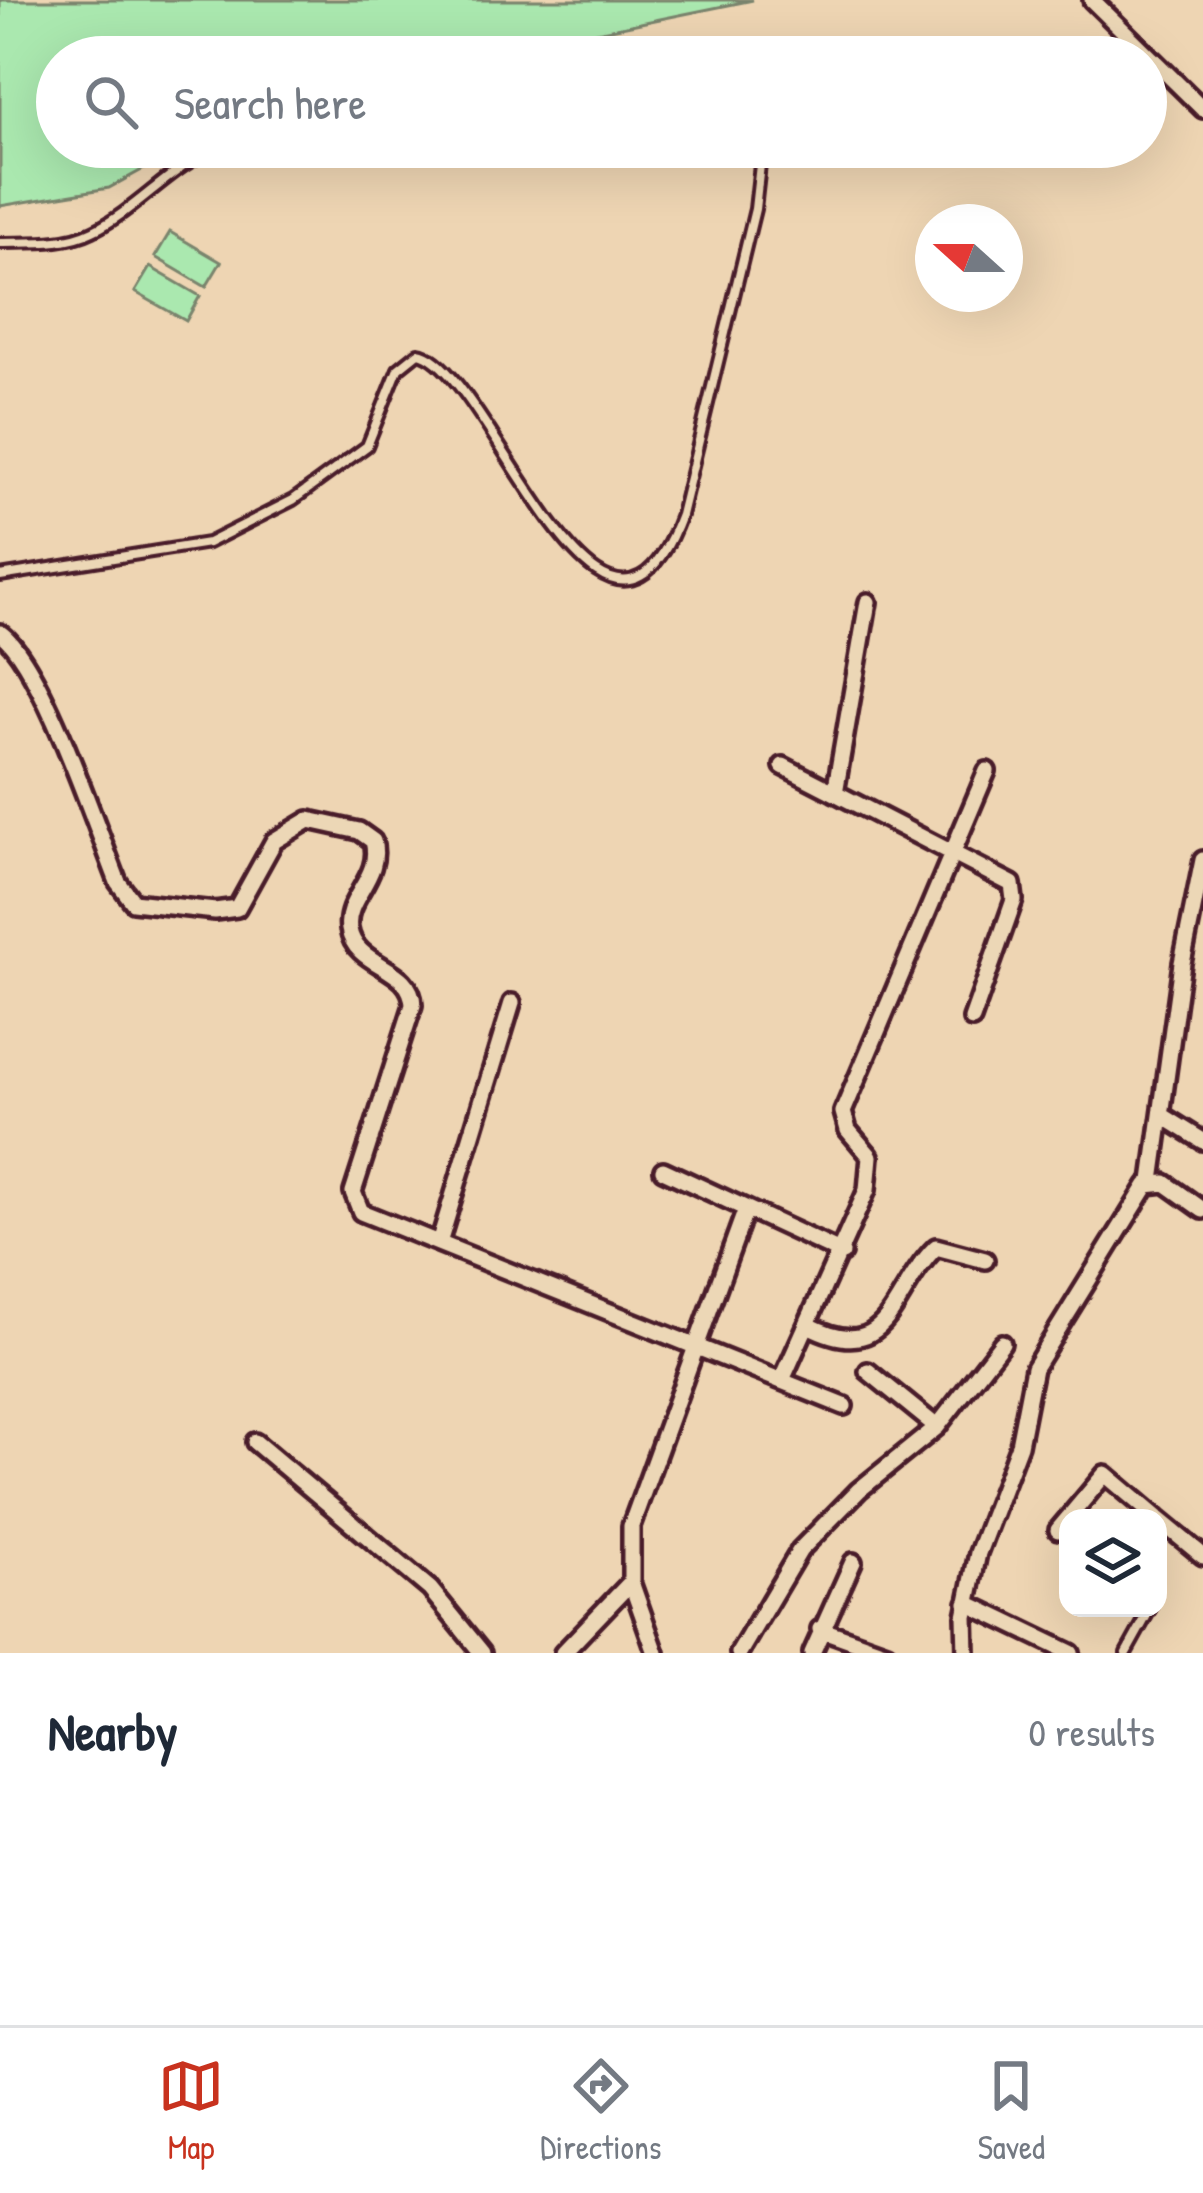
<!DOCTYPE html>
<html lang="en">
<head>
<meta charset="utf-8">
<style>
	:root { --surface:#fff; --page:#f2f2f3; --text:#1f2937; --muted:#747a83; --line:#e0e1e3; --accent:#c8321e }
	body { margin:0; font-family:"Patrick Hand",sans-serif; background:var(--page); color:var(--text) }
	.controls { position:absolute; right:36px; bottom:36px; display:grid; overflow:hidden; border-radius:24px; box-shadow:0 12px 48px #0002 }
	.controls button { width:108px; height:108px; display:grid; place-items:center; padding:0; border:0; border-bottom:3px solid var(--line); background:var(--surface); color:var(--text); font:60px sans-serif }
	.compass { position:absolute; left:915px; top:204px; width:108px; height:108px; border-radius:50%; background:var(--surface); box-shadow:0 12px 48px #0002; rotate:291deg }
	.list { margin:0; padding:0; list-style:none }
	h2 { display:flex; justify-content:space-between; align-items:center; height:156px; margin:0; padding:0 48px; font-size:51px }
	h2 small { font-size:39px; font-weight:400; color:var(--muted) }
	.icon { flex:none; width:66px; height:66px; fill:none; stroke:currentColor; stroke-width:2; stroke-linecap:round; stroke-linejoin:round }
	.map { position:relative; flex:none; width:1203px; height:1653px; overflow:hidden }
	.search { position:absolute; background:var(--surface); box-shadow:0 12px 48px #0002; left:36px; right:36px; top:36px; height:132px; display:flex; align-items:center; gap:30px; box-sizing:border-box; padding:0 42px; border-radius:66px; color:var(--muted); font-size:45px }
	.sheet { height:372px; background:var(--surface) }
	nav { display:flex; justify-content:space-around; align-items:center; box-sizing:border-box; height:168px; border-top:3px solid var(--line); background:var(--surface); font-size:33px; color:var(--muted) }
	nav a { display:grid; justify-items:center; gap:6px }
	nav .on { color:var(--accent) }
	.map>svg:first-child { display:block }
</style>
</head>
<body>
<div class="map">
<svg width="1203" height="1653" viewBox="0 0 1203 1653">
	<rect width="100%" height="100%" fill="#eed5b3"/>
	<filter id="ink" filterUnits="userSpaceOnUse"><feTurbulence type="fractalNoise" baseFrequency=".00833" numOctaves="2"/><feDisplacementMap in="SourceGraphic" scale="24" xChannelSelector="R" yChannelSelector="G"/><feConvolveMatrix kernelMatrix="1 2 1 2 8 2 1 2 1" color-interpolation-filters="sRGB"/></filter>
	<g filter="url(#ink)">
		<path fill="#aae8af" stroke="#7a846d" stroke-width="3" d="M0 0H753L474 57H57V147H184L109 188 0 206Z
			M170 232 221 262 206 287 155 257Z
			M150 267 200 296 186 321 135 292Z"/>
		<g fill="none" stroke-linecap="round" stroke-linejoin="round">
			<g stroke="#4a1f2b" stroke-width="16">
				<path id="lane" d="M0 243C31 242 65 245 93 231 138 209 170 167 218 147
					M0 576 208 543 293 500 367 446 398 369 418 353C487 361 603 726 681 515L755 209 762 147
					M1126 1653 1151 1608"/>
			</g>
			<g stroke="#4a1f2b" stroke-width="24">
				<path id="street" d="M1092 0 1203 109
					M0 633C41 661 97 829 118 882L133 902 215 911 237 908 274 841 309 820 359 831 373 841C383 877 344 898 349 929 355 968 412 965 413 1005L353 1192 361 1212 844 1406
					M783 766 1012 884 1014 900 972 1019
					M835 793 868 602
					M1163 1116 1203 1141
					M663 1170 842 1253
					M1152 1181 1182 963 1203 860
					M439 1243 512 1003
					M808 1325C891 1368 889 1294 936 1247L985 1260
					M868 1371 937 1427
					M782 1380 867 1190 870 1156 848 1130 843 1112 987 771
					M255 1442 430 1589 482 1653
					M1158 1519 1203 1556
					M1058 1530 1105 1474 1157 1518
					M967 1603 1071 1653
					M820 1629 887 1653
					M563 1653 631 1582
					M656 1653 631 1582V1526L746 1209
					M739 1653 800 1550 859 1490 937 1427 1002 1343
					M812 1653 853 1562
					M966 1653 965 1616 978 1553 1019 1445 1034 1368 1147 1185 1165 1183 1203 1210"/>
			</g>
			<use href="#lane" stroke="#ecd7b6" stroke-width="8"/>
			<use href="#street" stroke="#ecd7b6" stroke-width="15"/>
		</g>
	</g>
</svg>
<div class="controls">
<button><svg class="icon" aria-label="layers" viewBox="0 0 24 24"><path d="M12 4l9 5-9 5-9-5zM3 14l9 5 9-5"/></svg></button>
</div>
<svg class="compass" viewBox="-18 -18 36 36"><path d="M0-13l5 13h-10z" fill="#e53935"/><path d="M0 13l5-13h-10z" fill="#747a83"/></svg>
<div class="search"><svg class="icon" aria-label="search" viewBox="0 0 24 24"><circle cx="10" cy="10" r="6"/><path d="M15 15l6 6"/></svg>Search here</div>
</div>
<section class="sheet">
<h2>Nearby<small>0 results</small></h2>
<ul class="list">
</ul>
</section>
<nav>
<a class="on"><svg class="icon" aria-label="map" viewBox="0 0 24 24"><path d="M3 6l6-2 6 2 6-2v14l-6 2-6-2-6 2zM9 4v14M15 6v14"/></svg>Map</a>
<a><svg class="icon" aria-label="directions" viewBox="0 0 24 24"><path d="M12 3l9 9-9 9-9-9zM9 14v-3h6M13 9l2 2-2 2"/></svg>Directions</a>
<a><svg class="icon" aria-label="saved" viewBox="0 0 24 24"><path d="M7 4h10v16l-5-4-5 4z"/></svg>Saved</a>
</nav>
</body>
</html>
